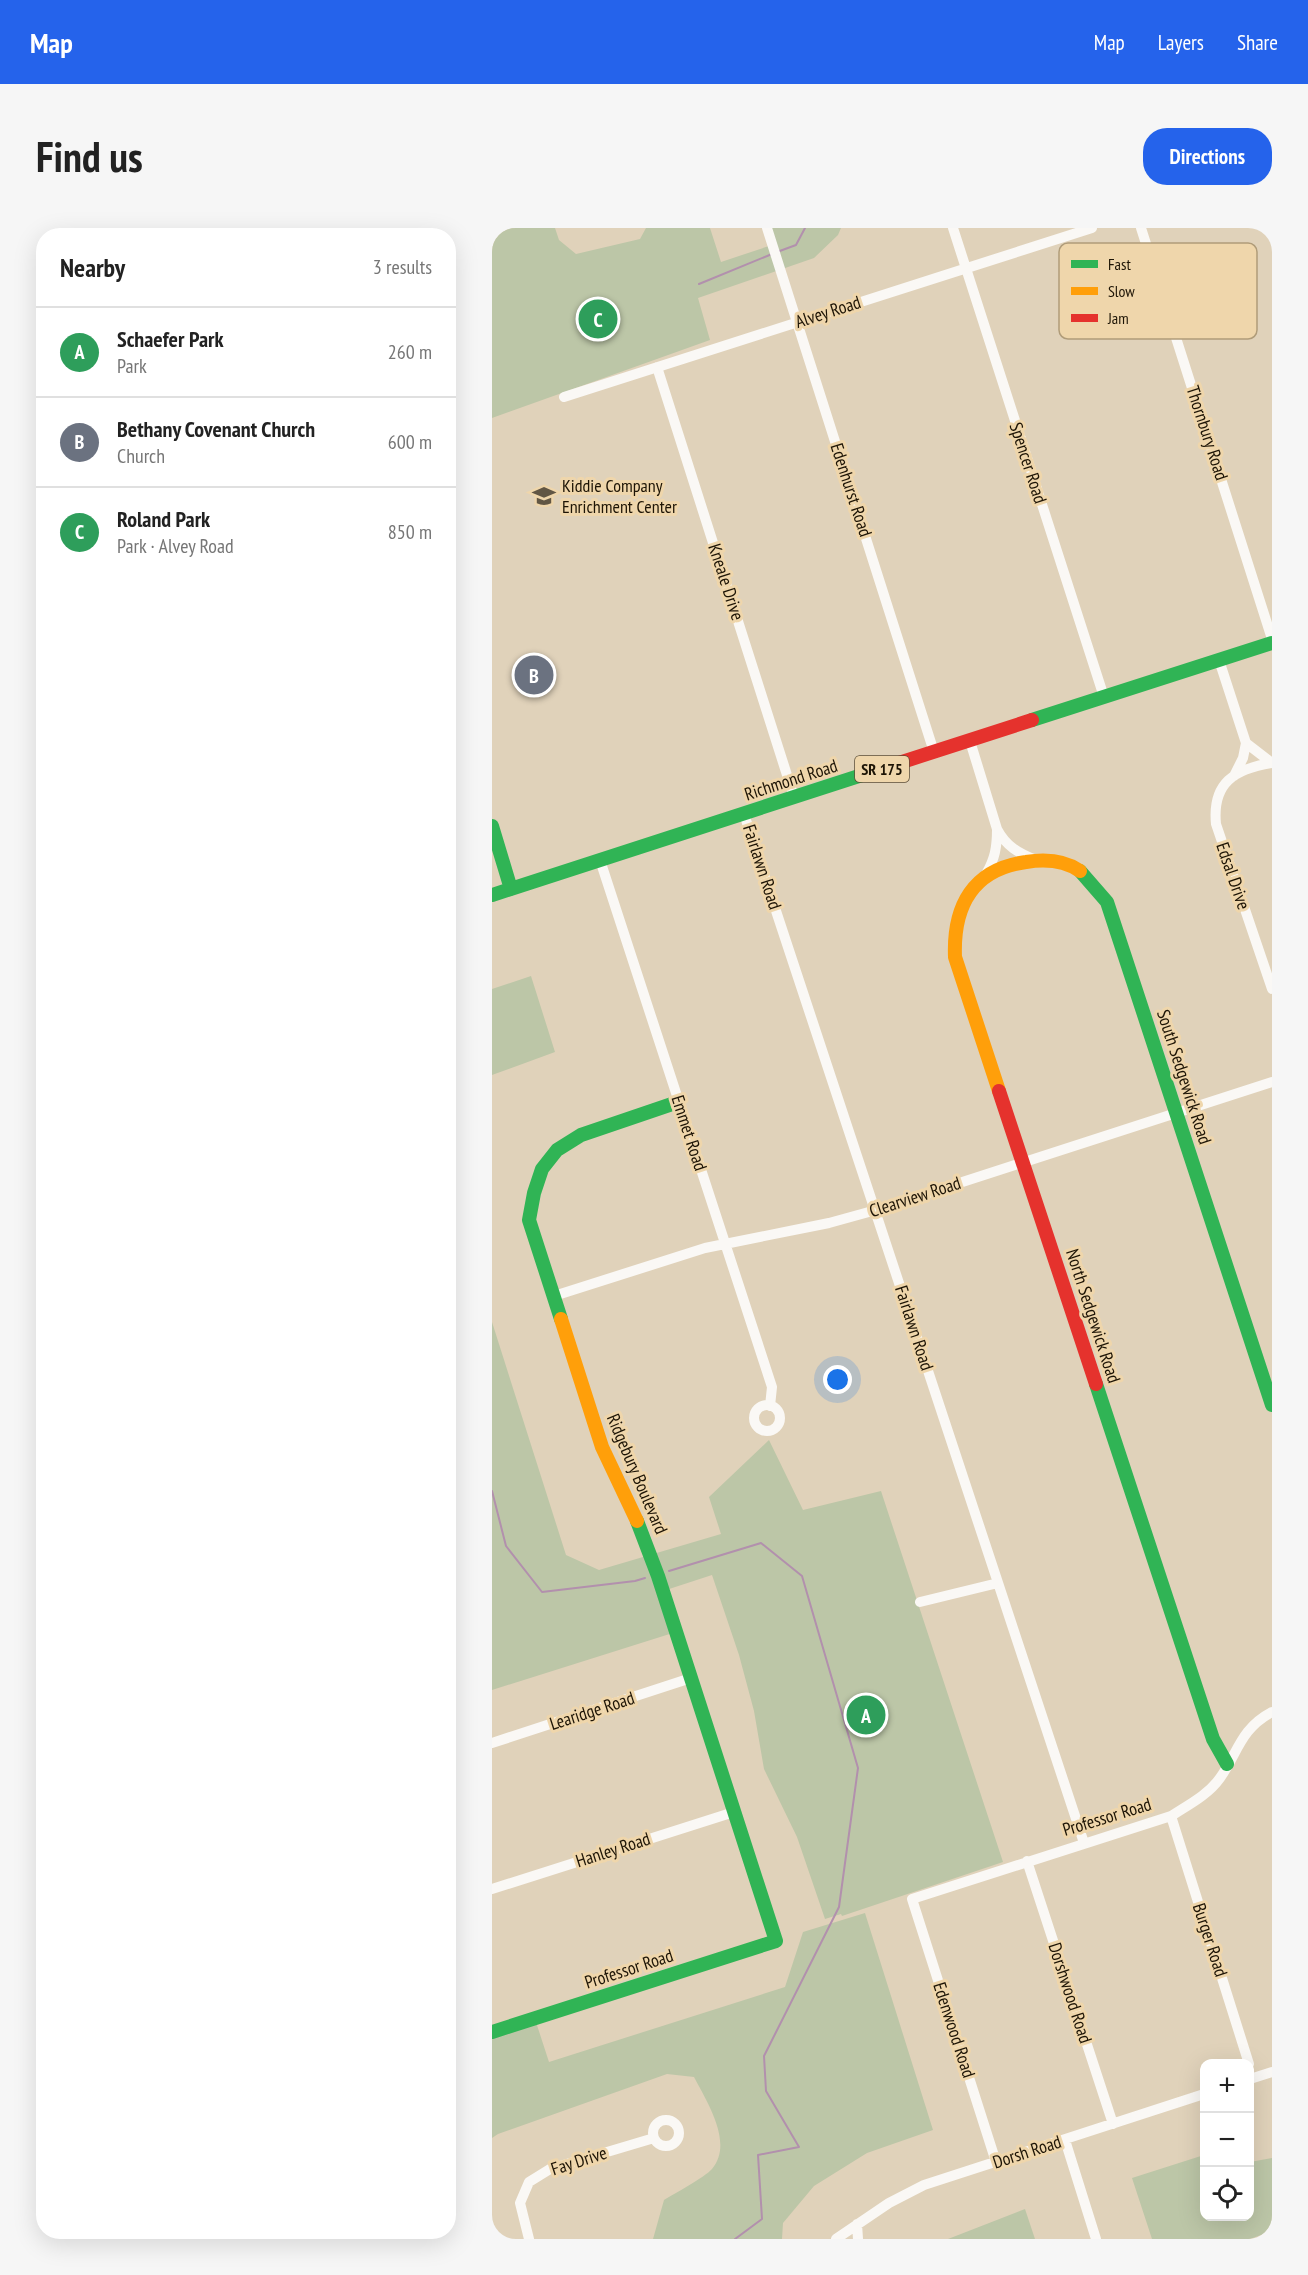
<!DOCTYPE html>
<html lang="en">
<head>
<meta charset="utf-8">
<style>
	:root { --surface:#fff; --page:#f6f6f6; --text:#222; --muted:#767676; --line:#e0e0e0; --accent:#2563eb }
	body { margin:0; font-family:"PT Sans Narrow",sans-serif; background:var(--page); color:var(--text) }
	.controls { position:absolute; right:18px; bottom:18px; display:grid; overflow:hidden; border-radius:12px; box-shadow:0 6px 24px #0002 }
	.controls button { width:54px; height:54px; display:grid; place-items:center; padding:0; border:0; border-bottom:2px solid var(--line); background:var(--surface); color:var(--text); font:30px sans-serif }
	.you { position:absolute; left:346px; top:1152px; width:21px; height:21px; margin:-15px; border:4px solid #fff; border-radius:50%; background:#1a73e8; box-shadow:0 0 0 9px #1a73e833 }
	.badge { display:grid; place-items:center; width:39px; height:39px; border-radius:50%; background:var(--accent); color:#fff; font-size:20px; font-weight:700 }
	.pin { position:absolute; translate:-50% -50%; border:3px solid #fff; box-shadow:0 2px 6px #0006 }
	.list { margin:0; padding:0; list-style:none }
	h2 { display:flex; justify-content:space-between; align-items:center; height:78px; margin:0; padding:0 24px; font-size:26px }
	h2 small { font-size:20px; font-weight:400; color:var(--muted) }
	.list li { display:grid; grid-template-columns:39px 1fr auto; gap:18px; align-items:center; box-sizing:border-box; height:90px; padding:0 24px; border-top:2px solid var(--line) }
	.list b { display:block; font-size:22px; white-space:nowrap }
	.list p { margin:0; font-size:20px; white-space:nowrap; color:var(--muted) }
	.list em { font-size:20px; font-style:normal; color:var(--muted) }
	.icon { flex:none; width:33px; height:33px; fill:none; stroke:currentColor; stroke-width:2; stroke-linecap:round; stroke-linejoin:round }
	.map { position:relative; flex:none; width:780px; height:2011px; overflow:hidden; border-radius:24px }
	header { display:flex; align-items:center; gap:36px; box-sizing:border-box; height:84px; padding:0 30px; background:var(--accent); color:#fff }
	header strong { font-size:28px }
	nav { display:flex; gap:33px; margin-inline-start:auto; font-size:21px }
	.intro { display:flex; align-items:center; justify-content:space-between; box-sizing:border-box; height:144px; padding:0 36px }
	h1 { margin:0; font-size:42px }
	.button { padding:15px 27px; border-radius:24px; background:var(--accent); color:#fff; font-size:21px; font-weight:700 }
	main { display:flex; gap:36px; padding:0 36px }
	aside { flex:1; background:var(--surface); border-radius:24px; box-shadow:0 6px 24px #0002 }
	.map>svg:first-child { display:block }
</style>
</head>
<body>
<header>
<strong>Map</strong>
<nav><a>Map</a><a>Layers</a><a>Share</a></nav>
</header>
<div class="intro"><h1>Find us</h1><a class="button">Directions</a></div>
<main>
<aside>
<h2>Nearby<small>3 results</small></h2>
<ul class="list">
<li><span class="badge" style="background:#2e9e5b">A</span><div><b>Schaefer Park</b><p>Park</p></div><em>260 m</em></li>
<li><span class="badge" style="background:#6b7280">B</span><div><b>Bethany Covenant Church</b><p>Church</p></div><em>600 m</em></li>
<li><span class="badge" style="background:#2e9e5b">C</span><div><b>Roland Park</b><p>Park · Alvey Road</p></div><em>850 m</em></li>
</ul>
</aside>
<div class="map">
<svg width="780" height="2011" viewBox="0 0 780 2011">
	<rect width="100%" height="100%" fill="#e0d2ba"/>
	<path fill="#bcc6a7" d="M0 0H63L67 12 84 26 148 11 154 0H218L229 34 280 17 275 0H349L346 7 322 30 206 70 218 112 0 190Z
		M39 748 63 824 0 847V761Z
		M0 1094 74 1327 107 1342 229 1306 217 1269 277 1212 311 1282 389 1263 511 1634 350 1688 349 1686 333 1691 305 1609 272 1541 262 1483 247 1427 220 1347 171 1363 184 1404 0 1462Z
		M373 1685 441 1902 375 1925 322 1958 291 1995 290 2011H161L172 1972C182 1966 213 1949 220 1941 242 1915 215 1874 202 1849L175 1846 6 1906 0 1910V1804L43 1791 57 1834 293 1759 311 1704Z
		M712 1927V1988H758V1934L780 1930V2003L758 2011H660L640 1950Z
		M533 1981 543 2011H456Z"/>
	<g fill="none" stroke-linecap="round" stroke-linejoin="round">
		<path stroke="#b290ad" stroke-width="2" d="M285 24 304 17 313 0
			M207 56 280 26
			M0 1263 14 1318 50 1364 143 1353 153 1350
			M177 1343 269 1315 310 1348 366 1540 347 1679 272 1828 274 1863 307 1919 266 1927 270 1991 243 2011"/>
		<path stroke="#faf8f5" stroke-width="10" d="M275 0 442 524
			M461 0 612 469
			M649 0 780 411
			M165 139 302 569
			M72 169 600 0
			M727 432 754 515 780 535
			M478 513 505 601C514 618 526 625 544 632
			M780 535C742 541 720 555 724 596L780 761
			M742 548 751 530 754 515
			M252 586 592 1615
			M108 632 280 1159 278 1178
			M494 646C503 631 505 619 505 601
			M62 1068 213 1020 337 995 384 982 780 854
			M262 1190a13 13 0 1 1 26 0a13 13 0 1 1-26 0Z
			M428 1374 506 1355
			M0 1515 199 1450
			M679 1588 757 1836
			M535 1633 621 1896
			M0 1661 242 1584
			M758 1851 780 1844
			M161 1905a13 13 0 1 1 26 0a13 13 0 1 1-26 0Z
			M573 1912 604 2011
			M504 1934 420 1671 679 1588C696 1577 716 1567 728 1550 746 1525 748 1501 780 1484
			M365 1996 366 2011
			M37 2011 28 1975 37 1954 58 1941 162 1910
			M344 2011 397 1975 432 1957 712 1866"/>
		<path stroke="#30b455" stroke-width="14" d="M540 492 780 415
			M0 598 19 661
			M588 643 615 674 780 1177
			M0 667 407 535
			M69 1091 37 992 42 965 50 941 65 922 89 907 186 874
			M604 1156 721 1511 735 1536
			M0 1804 284 1713 166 1348 145 1293"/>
		<path stroke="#ff9f0a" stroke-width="14" d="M507 863 463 729C461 678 481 641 534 634 553 631 572 632 588 643
			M69 1091 110 1219 145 1293"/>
		<path stroke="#e5322d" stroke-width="14" d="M407 535 540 492
			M507 863 604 1156"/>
	</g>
	<defs>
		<g id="school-bare" transform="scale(1.8)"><path d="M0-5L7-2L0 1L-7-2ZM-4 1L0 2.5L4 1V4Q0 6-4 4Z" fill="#615644" stroke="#efd6ab" stroke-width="2.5" paint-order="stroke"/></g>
	</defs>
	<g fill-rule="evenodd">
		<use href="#school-bare" x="52" y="268"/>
	</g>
	<g text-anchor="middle" stroke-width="6" stroke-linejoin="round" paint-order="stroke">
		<rect fill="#efd6ab" stroke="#5c4e37" stroke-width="1.5" x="363" y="528" width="54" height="26" rx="4.5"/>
		<g font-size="16" font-weight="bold" fill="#1d1405">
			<text x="390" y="547">SR 175</text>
		</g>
		<g font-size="18" fill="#1d1405" stroke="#efd6ab">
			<text transform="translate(336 84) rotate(-18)" y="6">Alvey Road</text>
			<text transform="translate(715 205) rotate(72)" y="6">Thornbury Road</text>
			<text transform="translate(536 235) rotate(72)" y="6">Spencer Road</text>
			<text transform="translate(359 262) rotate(72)" y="6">Edenhurst Road</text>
			<text transform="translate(234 354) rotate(72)" y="6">Kneale Drive</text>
			<text transform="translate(299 552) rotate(-18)" y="6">Richmond Road</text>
			<text transform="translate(270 639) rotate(72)" y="6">Fairlawn Road</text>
			<text transform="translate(741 648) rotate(71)" y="6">Edsal Drive</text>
			<text transform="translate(692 849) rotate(72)" y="6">South Sedgewick Road</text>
			<text transform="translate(197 905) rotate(72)" y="6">Emmet Road</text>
			<text transform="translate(423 969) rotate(-18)" y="6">Clearview Road</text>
			<text transform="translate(601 1088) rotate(72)" y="6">North Sedgewick Road</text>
			<text transform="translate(422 1100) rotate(72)" y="6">Fairlawn Road</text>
			<text transform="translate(145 1246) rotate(67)" y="6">Ridgebury Boulevard</text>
			<text transform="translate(100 1483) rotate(-18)" y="6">Learidge Road</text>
			<text transform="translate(615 1589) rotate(-17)" y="6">Professor Road</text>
			<text transform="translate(121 1622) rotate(-18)" y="6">Hanley Road</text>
			<text transform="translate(718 1712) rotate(72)" y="6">Burger Road</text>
			<text transform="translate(137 1741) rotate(-18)" y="6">Professor Road</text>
			<text transform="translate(578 1765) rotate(72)" y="6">Dorshwood Road</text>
			<text transform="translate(462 1802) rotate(72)" y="6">Edenwood Road</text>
			<text transform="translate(535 1924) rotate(-18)" y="6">Dorsh Road</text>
			<text transform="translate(87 1933) rotate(-18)" y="6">Fay Drive</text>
		</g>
		<g font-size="18" fill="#1d1405" stroke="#efd6ab" text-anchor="start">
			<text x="70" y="264">Kiddie Company<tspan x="70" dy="21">Enrichment Center</tspan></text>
		</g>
	</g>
	<rect x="567" y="15" width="198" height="96" rx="9" fill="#efd6ab" stroke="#b09c79" stroke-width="1.5"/>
	<rect x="579" y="32" width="27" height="8" fill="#30b455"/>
	<rect x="579" y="59" width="27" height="8" fill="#ff9f0a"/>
	<rect x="579" y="86" width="27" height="8" fill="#e5322d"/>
	<g font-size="16" fill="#1d1405">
		<text x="616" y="42">Fast</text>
		<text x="616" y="69">Slow</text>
		<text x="616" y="96">Jam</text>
	</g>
</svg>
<div class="controls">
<button>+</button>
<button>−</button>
<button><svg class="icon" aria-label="locate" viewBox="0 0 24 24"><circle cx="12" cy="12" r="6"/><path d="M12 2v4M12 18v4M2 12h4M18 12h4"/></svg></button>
</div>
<div class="you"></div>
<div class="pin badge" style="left:374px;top:1487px;background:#2e9e5b">A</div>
<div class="pin badge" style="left:42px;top:447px;background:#6b7280">B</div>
<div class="pin badge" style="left:106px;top:91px;background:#2e9e5b">C</div>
</div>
</main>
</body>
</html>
